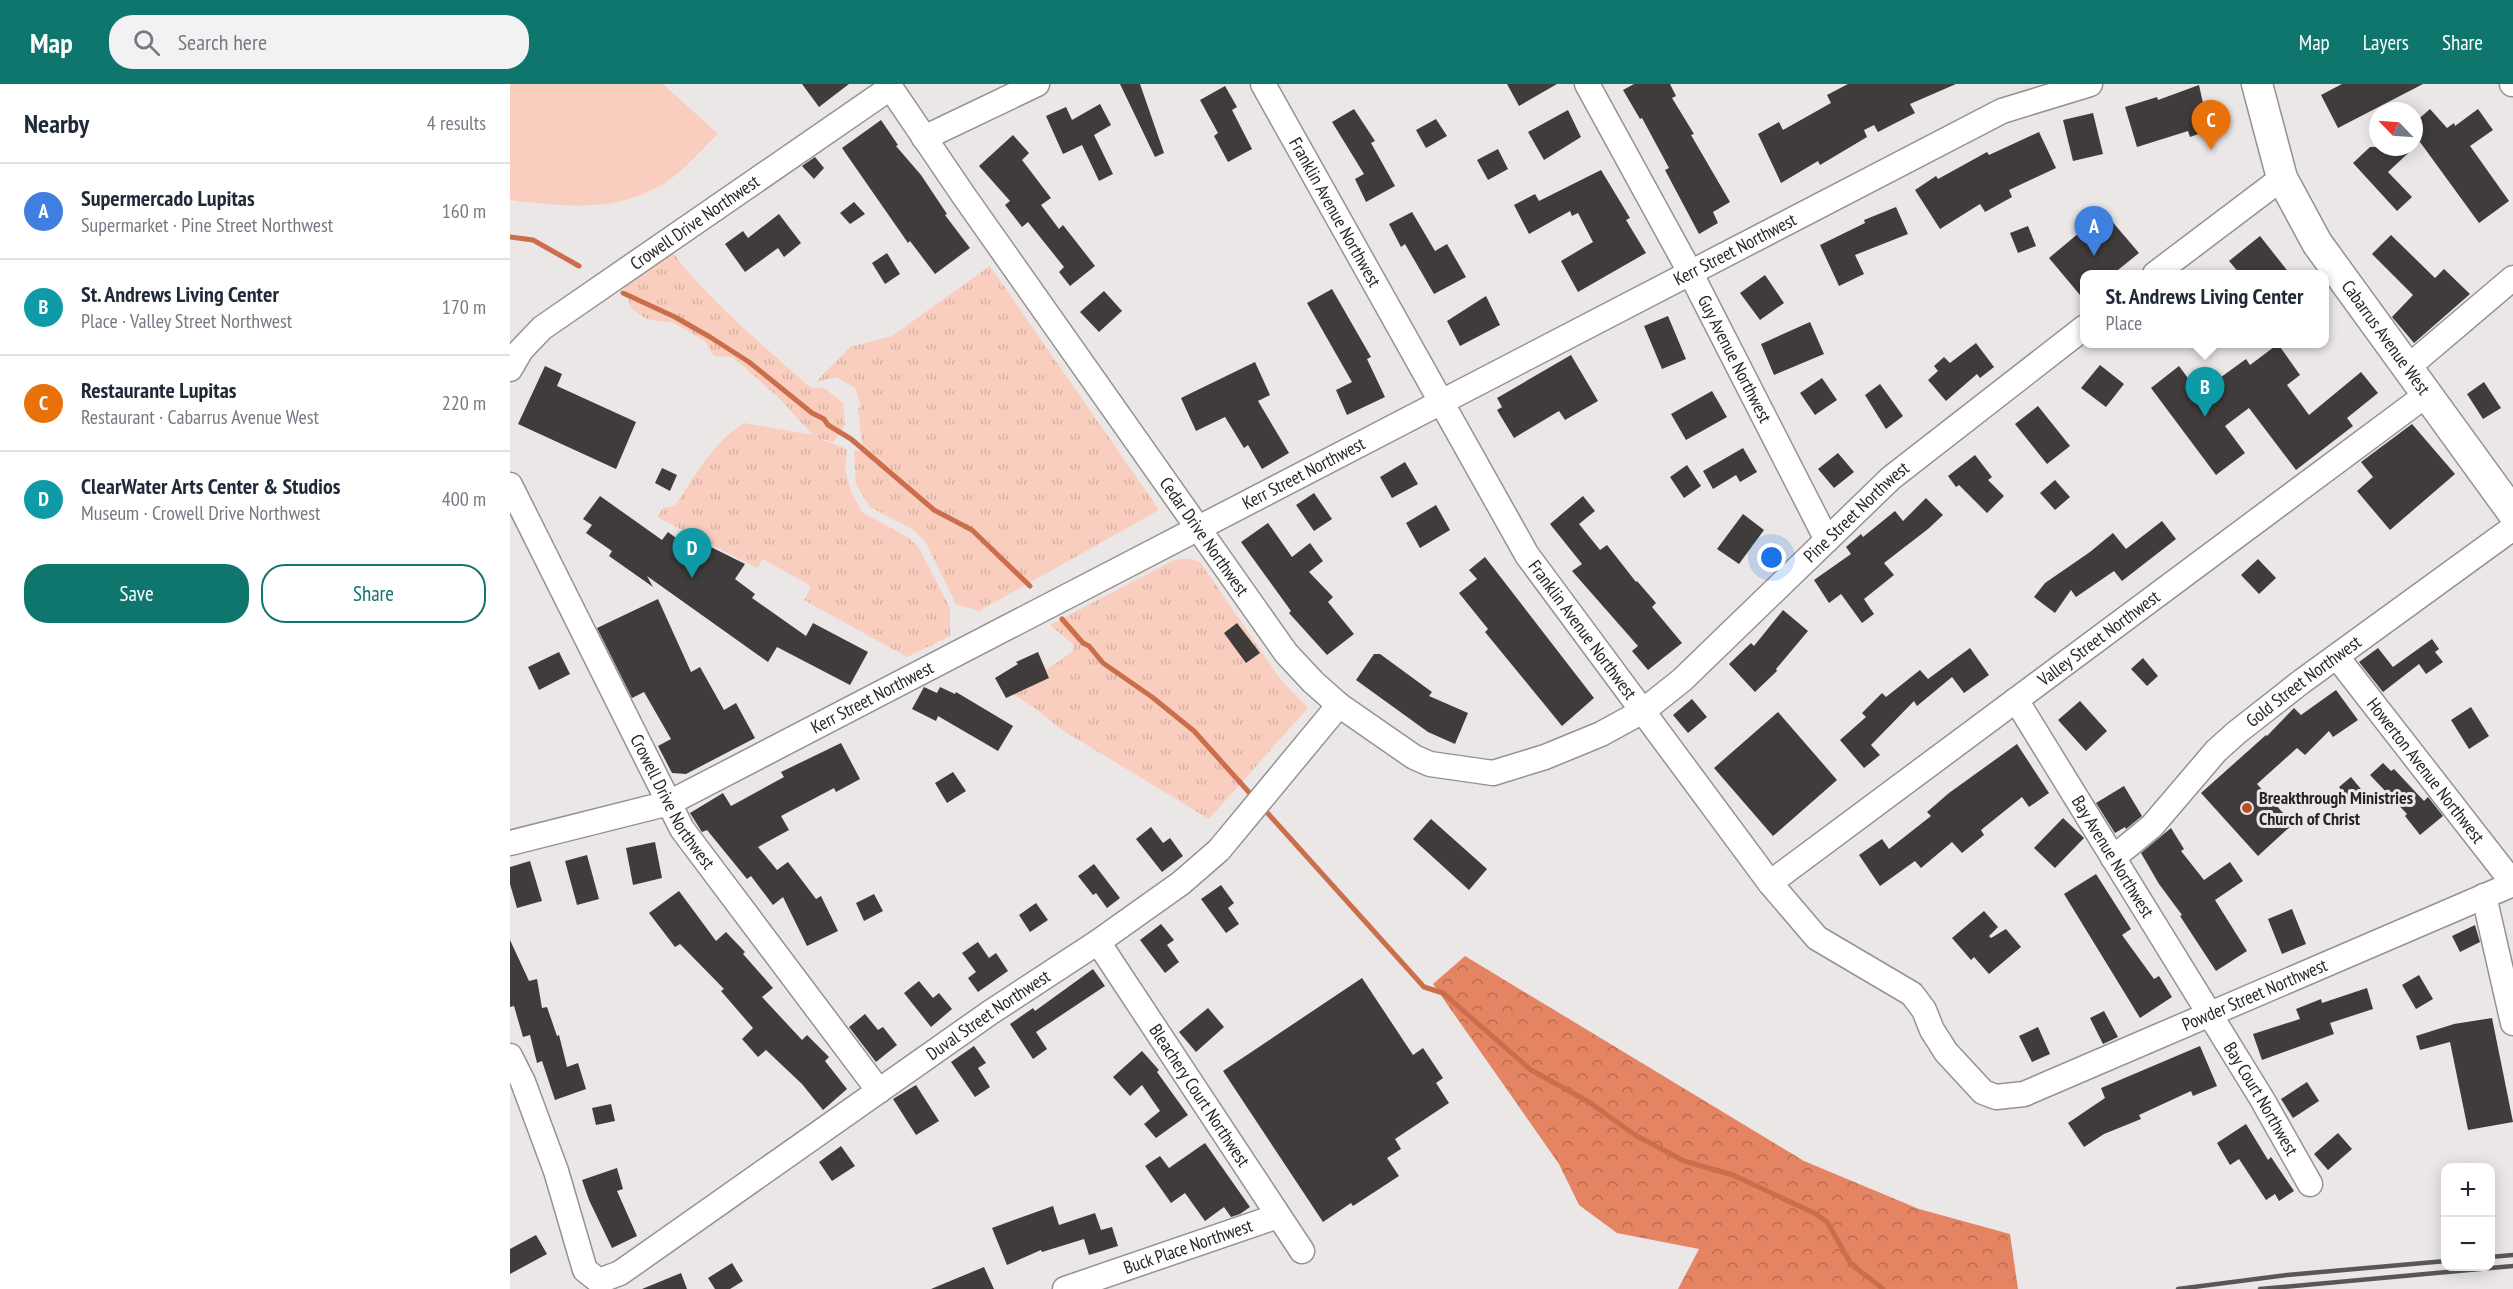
<!DOCTYPE html>
<html lang="en">
<head>
<meta charset="utf-8">
<style>
	:root { --surface:#fff; --page:#f2f2f3; --text:#1f2937; --muted:#747a83; --line:#e0e1e3; --accent:#0f766e }
	body { margin:0; font-family:"PT Sans Narrow",sans-serif; background:var(--page); color:var(--text) }
	.controls { position:absolute; right:18px; bottom:18px; display:grid; overflow:hidden; border-radius:12px; box-shadow:0 3px 15px #0003 }
	.controls button { width:54px; height:54px; display:grid; place-items:center; padding:0; border:0; border-bottom:2px solid var(--line); background:var(--surface); color:var(--text); font:30px sans-serif }
	.compass { position:absolute; left:1859px; top:18px; width:54px; height:54px; border-radius:50%; background:var(--surface); box-shadow:0 3px 15px #0003; rotate:295deg }
	.you { position:absolute; left:1262px; top:474px; width:21px; height:21px; margin:-15px; border:4px solid #fff; border-radius:50%; background:#1a73e8; box-shadow:0 0 0 9px #1a73e833 }
	.badge { display:grid; place-items:center; width:39px; height:39px; border-radius:50%; background:var(--accent); color:#fff; font-size:20px; font-weight:700 }
	.pin { position:absolute; translate:-50% -50px; filter:drop-shadow(0 2px 3px #0008) }
	.pin::after { content:''; position:absolute; top:32px; width:21px; height:18px; background:inherit; clip-path:polygon(0 0,100% 0,50% 100%) }
	.popup { position:absolute; left:1570px; top:186px; width:249px; height:78px; box-sizing:border-box; display:grid; place-content:center; border-radius:12px; background:var(--surface); filter:drop-shadow(0 2px 4px #0005); font-size:20px; white-space:nowrap; color:var(--muted) }
	.popup b { font-size:22px; color:var(--text) }
	.popup::after { content:''; position:absolute; left:50%; top:100%; margin-left:-12px; border:12px solid transparent; border-top-color:var(--surface) }
	.list { margin:0; padding:0; list-style:none }
	h2 { display:flex; justify-content:space-between; align-items:center; height:78px; margin:0; padding:0 24px; font-size:26px }
	h2 small { font-size:20px; font-weight:400; color:var(--muted) }
	.list li { display:grid; grid-template-columns:39px 1fr auto; gap:18px; align-items:center; box-sizing:border-box; height:96px; padding:0 24px; border-top:2px solid var(--line) }
	.list b { display:block; font-size:22px; white-space:nowrap }
	.list p { margin:0; font-size:20px; white-space:nowrap; color:var(--muted) }
	.list em { font-size:20px; font-style:normal; color:var(--muted) }
	.actions { display:flex; gap:12px; padding:18px 24px }
	.actions a { flex:1; padding:14px 0; border:2px solid var(--accent); border-radius:24px; text-align:center; font-size:21px; color:var(--accent) }
	.actions .main { background:var(--accent); color:#fff }
	.icon { flex:none; width:33px; height:33px; fill:none; stroke:currentColor; stroke-width:2; stroke-linecap:round; stroke-linejoin:round }
	.map { position:relative; flex:none; width:2003px; height:1205px; overflow:hidden }
	header { display:flex; align-items:center; gap:36px; box-sizing:border-box; height:84px; padding:0 30px; background:var(--accent); color:#fff }
	header strong { font-size:28px }
	nav { display:flex; gap:33px; margin-inline-start:auto; font-size:21px }
	.search { width:420px; height:54px; background:var(--page); display:flex; align-items:center; gap:15px; box-sizing:border-box; padding:0 21px; border-radius:24px; color:var(--muted); font-size:22px }
	main { display:flex }
	aside { flex:1; background:var(--surface) }
	.map>svg:first-child { display:block }
</style>
</head>
<body>
<header>
<strong>Map</strong>
<div class="search"><svg class="icon" aria-label="search" viewBox="0 0 24 24"><circle cx="10" cy="10" r="6"/><path d="M15 15l6 6"/></svg>Search here</div>
<nav><a>Map</a><a>Layers</a><a>Share</a></nav>
</header>
<main>
<aside>
<h2>Nearby<small>4 results</small></h2>
<ul class="list">
<li><span class="badge" style="background:#3f7fe0">A</span><div><b>Supermercado Lupitas</b><p>Supermarket · Pine Street Northwest</p></div><em>160 m</em></li>
<li><span class="badge" style="background:#0f9aa8">B</span><div><b>St. Andrews Living Center</b><p>Place · Valley Street Northwest</p></div><em>170 m</em></li>
<li><span class="badge" style="background:#e8710a">C</span><div><b>Restaurante Lupitas</b><p>Restaurant · Cabarrus Avenue West</p></div><em>220 m</em></li>
<li><span class="badge" style="background:#0f9aa8">D</span><div><b>ClearWater Arts Center &amp; Studios</b><p>Museum · Crowell Drive Northwest</p></div><em>400 m</em></li>
</ul>
<div class="actions"><a class="main">Save</a><a>Share</a></div>
</aside>
<div class="map">
<svg width="2003" height="1205" viewBox="0 0 2003 1205">
	<defs>
		<pattern id="grass-tufts" width="24" height="20" patternUnits="userSpaceOnUse" patternTransform="scale(1.5)"><rect width="24" height="20" fill="#f9cebf"/><path d="M3 7l-1-3M5 7V3M7 7l1-3M15 17l-1-3M17 17v-4M19 17l1-3" fill="none" stroke="#d5b1a4"/></pattern>
		<pattern id="forest-crowns" width="20" height="18" patternUnits="userSpaceOnUse" patternTransform="scale(1.5)"><rect width="20" height="18" fill="#e48462"/><path d="M2 6a3 3 0 1 1 6 0M12 15a3 3 0 1 1 6 0" fill="none" stroke="#b96c51"/></pattern>
	</defs>
	<rect width="100%" height="100%" fill="#ebe7e6"/>
	<path fill="url(#grass-tufts)" d="M163 169C200 218 255 263 301 304H314L333 319 335 342 323 358 307 354 337 365 335 385 341 408 352 428 399 454 409 464 440 524V552L397 573 294 516 301 502 253 475 247 484 147 433 153 424 165 422C185 392 202 359 234 339L303 351 270 315 223 273 204 272 195 257 164 239 136 235 121 224 114 205 120 195Z
		M480 182 649 426 469 527 446 520 415 457 402 445 360 423 346 401 344 366 353 368 348 325 351 322 345 304 326 293 306 298 340 263 382 252Z
		M679 475 690 478 771 596 798 624 699 735 552 646 526 625 503 610 539 594 536 586 562 568 564 561 540 541 664 476Z"/>
	<path fill="url(#forest-crowns)" d="M955 872 1294 1077 1409 1125 1500 1150 1508 1205H1168L1189 1165 1107 1149 1069 1121 1049 1080 923 900Z"/>
	<path fill="#f9cebf" d="M0 0H153L208 50C192 65 172 89 153 100 104 129 58 122 5 117L0 115Z"/>
	<g fill="none" stroke-linecap="round" stroke-linejoin="round">
		<path stroke="#cb6e4c" stroke-width="5" d="M0 153 23 156 69 182
			M113 209 165 233 200 253 239 278 302 329 314 335 318 341 341 355 424 426 462 446 520 502
			M552 535 573 559 579 562 593 579 642 613 684 647 745 715
			M753 724 914 903 933 909 1021 986 1079 1018 1125 1051 1174 1077 1223 1091 1306 1130 1317 1138 1341 1180 1373 1205"/>
	</g>
	<path fill="#3f3c3b" d="M292 0H339L309 23Z
		M610 0H630L654 69 645 73Z
		M997 0H1047L1009 22Z
		M1124 0H1160L1166 12 1162 14 1184 50 1181 51 1220 118 1203 128 1208 139 1189 150 1155 86 1159 84 1132 34 1130 35 1113 6Z
		M1338 0H1446L1400 20 1405 29 1368 48 1364 41 1354 46 1357 53 1310 81 1308 77 1271 99 1248 50 1269 38 1273 46 1321 19 1317 11Z
		M1832 0H1913L1828 44 1811 11Z
		M1689 1 1699 46 1680 53 1678 47 1627 63 1615 23 1647 13 1648 16Z
		M715 2 727 23 722 26 742 65 718 78 704 52 708 49 690 16Z
		M590 20 601 41 584 51 603 90 589 97 572 61 553 70 536 32 556 23 562 36Z
		M844 25 865 57 861 59 885 102 856 118 845 95 854 90 822 38Z
		M1920 25 1937 44 1944 39 1945 42 1968 25 1983 46 1960 62 1999 117 1969 139 1910 58 1878 88 1902 113 1887 127 1843 79 1860 63H1904V39Z
		M1058 26 1071 53 1034 76 1018 48Z
		M1583 29 1593 70 1563 77 1553 36Z
		M926 35 937 52 916 64 906 46Z
		M371 36 388 61 386 62 411 91 437 130 435 131 460 164 425 190 400 157 398 159 332 64Z
		M1529 48 1546 84 1499 106 1502 113 1475 128 1470 120 1430 145 1405 106 1426 92 1428 95 1477 68 1479 71Z
		M503 51 519 69 512 76 541 114 531 121 549 145 553 141 585 182 560 202 549 188 554 183 518 138 512 143 495 121 500 117 469 82Z
		M988 65 998 85 978 96 967 76Z
		M305 73 314 84 304 95 292 82Z
		M1091 86 1120 134 1116 136 1136 169 1068 208 1051 177 1083 158 1068 129 1062 132 1060 127 1019 150 1004 121 1025 110 1029 117Z
		M344 118 355 130 340 140 330 129Z
		M1386 123 1398 150 1345 171 1354 190 1329 202 1310 161 1355 139 1354 136Z
		M902 128 925 167 937 160 956 193 924 210 895 160 891 163 879 140Z
		M1594 128 1629 169 1603 190H1575V217L1539 174Z
		M269 130 291 159 274 173 268 164 235 188 215 160 233 147 238 154Z
		M1518 142 1526 162 1508 169 1500 149Z
		M1881 151 1925 194 1934 185 1960 210 1904 259 1882 233 1903 211 1862 170Z
		M1750 152 1780 190H1730L1719 177Z
		M377 169 390 190 375 200 362 179Z
		M1255 191 1274 219 1250 236 1230 209Z
		M822 205 861 273 857 275 875 313 837 331 826 306 842 298 797 219Z
		M594 207 612 227 589 248 570 228Z
		M976 212 990 241 950 262 937 237Z
		M1158 232 1176 275 1152 285 1134 242Z
		M1300 238 1314 270 1264 291 1251 260Z
		M1466 259 1484 283 1470 294 1467 290 1436 317 1418 296 1428 287 1424 282 1434 273 1440 279Z
		M1768 260 1790 291 1777 301 1799 331 1851 288 1868 309 1837 334 1843 342 1786 386 1739 324 1715 342 1735 369 1706 391 1641 304 1669 282 1689 309 1736 275 1740 281Z
		M1061 271 1088 317 1055 336 1049 327 1004 354 987 326 992 323 987 314Z
		M745 278 760 311 748 317 779 369 752 385 738 361 734 364 715 333 686 347 671 314Z
		M1590 281 1614 300 1596 323 1571 304Z
		M35 282 52 290 47 302 126 338 106 385 8 340Z
		M1312 294 1327 316 1305 331 1290 309Z
		M1974 298 1991 324 1973 335 1957 310Z
		M1370 300 1393 332 1376 345 1355 311Z
		M1202 307 1217 333 1176 356 1161 330Z
		M1528 322 1560 362 1537 380 1505 340Z
		M1902 340 1945 390 1880 446 1847 407 1863 393 1851 378Z
		M1233 364 1247 388 1230 398 1226 391 1203 405 1193 387Z
		M1328 369 1344 388 1324 404 1308 385Z
		M1465 371 1482 393 1478 396 1494 412 1477 429 1449 401 1446 403 1438 392Z
		M895 378 908 400 882 414 870 393Z
		M1177 381 1191 402 1174 414 1160 393Z
		M152 384 167 391 160 407 145 399Z
		M1545 396 1560 413 1545 426 1530 409Z
		M804 409 822 435 804 447 786 421Z
		M90 412 152 456 158 448 178 463 185 455 235 480 225 495 245 510 242 514 296 552 303 539 358 568 340 601 267 563 258 578 137 492 143 503 99 472 102 467 76 449 82 441 73 435Z
		M1073 412 1085 427 1069 440 1090 466 1097 461 1126 498 1127 497 1146 519 1142 523 1172 559 1138 586 1122 567 1128 562 1062 487 1072 480 1040 440Z
		M1416 414 1433 431 1418 445 1374 479 1384 491 1354 515 1364 530 1352 539 1331 510 1319 519 1304 496 1341 470 1336 463 1351 450 1353 453 1385 427 1393 437Z
		M926 421 940 446 910 464 896 439Z
		M1233 430 1254 446 1229 480 1207 465Z
		M1652 437 1666 455 1612 497 1604 487 1566 513 1561 506 1545 529 1524 513 1535 499 1580 468 1603 449 1616 465Z
		M758 439 782 473 800 459 813 477 799 488 823 513 818 518 844 550 817 571 779 529 781 527 731 458Z
		M975 473 1084 614 1052 642 975 548 978 545 949 509 967 495 959 486Z
		M1748 475 1766 494 1749 510 1731 491Z
		M148 515 181 588 190 583 214 626 226 619 245 654 176 690 162 689 148 662 161 655 134 608 122 614 87 544Z
		M1273 526 1298 547 1266 585 1267 587 1245 608 1219 580 1241 559 1244 562Z
		M727 539 750 569 736 579 714 549Z
		M1922 555 1929 565 1925 568 1933 578 1916 590 1909 580 1873 608 1849 578 1868 564 1883 583Z
		M1460 564 1479 591 1454 609 1442 593 1407 622 1404 617 1361 661 1370 671 1354 684 1330 656 1356 633 1352 629 1372 609 1376 613 1410 586 1418 595Z
		M49 568 60 590 29 606 18 583Z
		M528 568 539 594 496 614 485 594 508 580 506 578Z
		M864 570H870L922 608 919 612 958 629 945 660 918 648 846 596Z
		M1633 574 1648 592 1637 602 1621 585Z
		M414 603 427 609 430 603 445 610 446 608 503 642 488 667 428 632 426 637 402 625Z
		M1826 606 1848 636 1823 653 1819 647 1795 671 1787 664 1747 700 1783 740 1748 772 1691 709 1756 651 1757 652 1784 624 1791 631Z
		M1182 615 1197 633 1178 649 1163 631Z
		M1570 617 1597 647 1576 667 1548 636Z
		M1961 623 1979 652 1959 665 1941 636Z
		M1268 628 1327 696 1263 752 1204 684Z
		M331 659 350 695 326 708 324 704 271 732 279 746 248 763 267 786 278 778 306 815 311 812 328 847 297 862 273 813 263 821 241 792 237 795 197 746 192 748 180 729 213 709 221 722 274 693 271 688Z
		M1507 660 1539 709 1519 723 1512 713 1471 746 1474 751 1452 769 1442 758 1411 784 1405 777 1370 802 1349 771 1372 755 1379 765 1421 732 1417 728 1439 709Z
		M1873 679 1881 687 1884 685 1914 717 1918 713 1933 732 1910 751 1895 732 1897 730 1860 691Z
		M443 688 456 707 437 719 425 699Z
		M1841 693 1855 710 1842 720 1829 703Z
		M1614 702 1632 732 1616 745 1615 743 1605 749 1586 719Z
		M1553 734 1574 754 1545 784 1524 764Z
		M921 735 977 785 959 806 903 755Z
		M641 743 653 759 660 754 673 772 652 788 626 755Z
		M1661 744 1674 765 1671 767 1694 796 1720 778 1733 797 1705 816 1737 867 1706 887 1670 832 1672 831 1649 800 1631 769Z
		M145 758 152 794 123 801 116 764Z
		M77 771 89 815 67 821 55 777Z
		M20 777 32 817 7 824 0 800V783Z
		M584 780 610 814 597 824 586 809 583 811 568 792Z
		M1586 790 1621 845 1612 851 1644 895 1649 892 1662 913 1630 934 1554 810Z
		M711 801 724 819 718 824 729 840 716 849 691 815Z
		M169 807 206 857 216 848 235 868 233 870 263 904 252 913 292 956 297 951 319 973 315 977 337 1005 313 1026 292 1000 256 966 248 973 232 955 243 944 211 907 214 905 170 860 165 863 139 829Z
		M364 810 373 827 354 837 346 819Z
		M526 819 538 836 520 848 509 831Z
		M1782 825 1796 860 1772 870 1758 835Z
		M1474 827 1488 843 1479 852 1481 854 1496 845 1511 863 1479 890 1464 873 1461 876 1442 854Z
		M651 840 664 856 657 861 669 878 655 889 630 856Z
		M1965 841 1970 858 1950 868 1942 852Z
		M0 856 19 897 27 895 32 924 37 923 47 952 49 951 57 983 68 979 76 1005 45 1016 32 977 27 979 20 951 13 953 4 922 0 923Z
		M468 858 479 874 486 869 498 887 468 908 458 894 466 888 452 869Z
		M583 885 595 902 526 948 537 965 523 975 500 940 523 924 525 927Z
		M1909 891 1923 915 1906 925 1892 901Z
		M852 894 903 971 913 964 933 994 926 999 939 1019 885 1055 891 1065 877 1074 889 1092 843 1122 841 1119 813 1138 713 987Z
		M409 897 423 914 429 909 442 925 421 943 394 909Z
		M1857 904 1863 925 1820 939 1824 950 1752 976 1743 950 1790 935 1786 925 1811 915 1812 919Z
		M698 924 714 943 686 968 669 948Z
		M1594 927 1608 953 1593 960 1580 934Z
		M355 930 368 946 373 943 387 961 366 978 339 943Z
		M1982 934 2003 1038 1958 1046 1940 958 1910 966 1906 952 1944 940Z
		M1528 943 1540 970 1522 978 1509 952Z
		M464 962 476 979 468 984 480 1003 465 1013 441 978Z
		M1690 962 1707 1002 1683 1012 1681 1007 1629 1031 1631 1035 1594 1050 1574 1063 1558 1039 1595 1014 1591 1004Z
		M632 967 649 986 647 988 678 1031 646 1054 634 1040 650 1027 632 1001 620 1012 603 993Z
		M1797 998 1809 1017 1783 1034 1771 1015Z
		M406 1001 429 1037 406 1051 383 1015Z
		M101 1020 105 1037 86 1041 82 1024Z
		M1736 1040 1758 1076 1761 1073 1784 1107 1769 1117 1765 1110 1756 1116 1729 1075 1720 1081 1707 1059Z
		M1828 1049 1842 1065 1818 1086 1804 1070Z
		M695 1059 740 1123 730 1130 721 1133 714 1123 695 1137 675 1109 661 1119 635 1082 650 1072 659 1084Z
		M331 1062 345 1082 322 1097 309 1078Z
		M107 1084 113 1105 107 1107 127 1152 102 1164 79 1116 72 1096Z
		M543 1122 549 1141 585 1129 591 1146 602 1143 608 1162 579 1171 574 1155 532 1168 531 1166 497 1181 482 1144Z
		M26 1151 37 1170 0 1190V1165Z
		M222 1179 233 1197 220 1205H205L198 1194Z
		M474 1183 484 1205H421Z
		M171 1189 177 1205H132Z"/>
	<g fill="none" stroke-linecap="round" stroke-linejoin="round">
		<g stroke="#959290" stroke-width="27">
			<g id="minor">
				<path id="s1" d="M378 0 454 112 776 569 803 598 829 621 904 673 920 680 983 689 1035 673 1091 650 1133 627 1172 596 1381 394 1575 243"/>
				<path id="s2" d="M753 0 1017 471 1260 799 1307 854 1402 910 1414 926 1422 946 1436 968 1473 1008 1486 1013 1514 1010 2003 800"/>
				<path id="s3" d="M1077 0 1180 188 1317 456"/>
				<path d="M2002 0H2003"/>
				<path d="M414 54 527 0"/>
				<path d="M1645 190 1772 94"/>
				<path d="M1897 284 2003 194"/>
				<path id="s4" d="M0 285 11 266 32 244 380 4"/>
				<path id="s5" d="M0 401 172 745 369 1007"/>
				<path id="s6" d="M1827 573 2003 799"/>
				<path id="s7" d="M1506 616 1752 1015 1800 1100"/>
				<path id="s8" d="M0 759 159 719 1492 27 1580 0"/>
				<path id="s9" d="M1603 774 1642 742 1706 667 1726 649 1791 598 2003 444"/>
				<path id="s10" d="M1260 799 1916 311"/>
				<path d="M1974 812 2003 939"/>
				<path id="s11" d="M588 858 792 1167"/>
				<path id="s12" d="M0 972 13 998 46 1087 75 1186 89 1197 110 1189 481 928 588 858 671 799 709 766 829 621"/>
				<path id="s13" d="M555 1205 768 1132"/>
			</g>
		</g>
		<g stroke="#959290" stroke-width="33">
			<g id="major">
				<path id="s14" d="M1747 0 1772 94 1807 159 2003 429"/>
			</g>
		</g>
		<use href="#minor" stroke="#fff" stroke-width="24"/>
		<use href="#major" stroke="#fff" stroke-width="30"/>
		<path stroke="#595756" stroke-width="4.5" d="M1980 1173 2003 1171
			M1668 1205 1777 1191 1936 1177
			M1750 1205 2003 1182"/>
	</g>
	<circle fill="#b64f27" stroke="#ebe7e6" stroke-width="2" cx="1737" cy="724" r="6"/>
	<g text-anchor="middle" stroke-width="6" stroke-linejoin="round" paint-order="stroke">
		<g font-size="18" fill="#272625" stroke="#ebe7e6">
			<text dy="6" stroke="none"><textPath href="#s2" startOffset="147">Franklin Avenue Northwest</textPath></text>
			<text dy="6" stroke="none"><textPath href="#s4" startOffset="238">Crowell Drive Northwest</textPath></text>
			<text dy="6" stroke="none"><textPath href="#s8" startOffset="1365">Kerr Street Northwest</textPath></text>
			<text dy="6" stroke="none"><textPath href="#s14" startOffset="288">Cabarrus Avenue West</textPath></text>
			<text dy="6" stroke="none"><textPath href="#s3" startOffset="312">Guy Avenue Northwest</textPath></text>
			<text dy="6" stroke="none"><textPath href="#s8" startOffset="879">Kerr Street Northwest</textPath></text>
			<text dy="6" stroke="none"><textPath href="#s1" startOffset="1396">Pine Street Northwest</textPath></text>
			<text dy="6" stroke="none"><textPath href="#s1" startOffset="552">Cedar Drive Northwest</textPath></text>
			<text dy="6" stroke="none"><textPath href="#s2" startOffset="633">Franklin Avenue Northwest</textPath></text>
			<text dy="6" stroke="none"><textPath href="#s10" startOffset="410">Valley Street Northwest</textPath></text>
			<text dy="6" stroke="none"><textPath href="#s9" startOffset="261">Gold Street Northwest</textPath></text>
			<text dy="6" stroke="none"><textPath href="#s8" startOffset="393">Kerr Street Northwest</textPath></text>
			<text dy="6" stroke="none"><textPath href="#s6" startOffset="144">Howerton Avenue Northwest</textPath></text>
			<text dy="6" stroke="none"><textPath href="#s5" startOffset="356">Crowell Drive Northwest</textPath></text>
			<text dy="6" stroke="none"><textPath href="#s7" startOffset="184">Bay Avenue Northwest</textPath></text>
			<text dy="6" stroke="none"><textPath href="#s2" startOffset="1546">Powder Street Northwest</textPath></text>
			<text dy="6" stroke="none"><textPath href="#s12" startOffset="717">Duval Street Northwest</textPath></text>
			<text dy="6" stroke="none"><textPath href="#s11" startOffset="184">Bleachery Court Northwest</textPath></text>
			<text dy="6" stroke="none"><textPath href="#s7" startOffset="468">Bay Court Northwest</textPath></text>
			<text dy="6" stroke="none"><textPath href="#s13" startOffset="130">Buck Place Northwest</textPath></text>
		</g>
		<g font-size="18" font-weight="bold" fill="#272625" stroke="#ebe7e6" text-anchor="start">
			<text x="1749" y="720">Breakthrough Ministries<tspan x="1749" dy="21">Church of Christ</tspan></text>
		</g>
	</g>
</svg>
<div class="controls">
<button>+</button>
<button>−</button>
</div>
<svg class="compass" viewBox="-18 -18 36 36"><path d="M0-13l5 13h-10z" fill="#e53935"/><path d="M0 13l5-13h-10z" fill="#747a83"/></svg>
<div class="you"></div>
<div class="pin badge" style="left:1584px;top:172px;background:#3f7fe0">A</div>
<div class="pin badge" style="left:1695px;top:333px;background:#0f9aa8">B</div>
<div class="popup"><b>St. Andrews Living Center</b>Place</div>
<div class="pin badge" style="left:1701px;top:66px;background:#e8710a">C</div>
<div class="pin badge" style="left:182px;top:494px;background:#0f9aa8">D</div>
</div>
</main>
</body>
</html>
